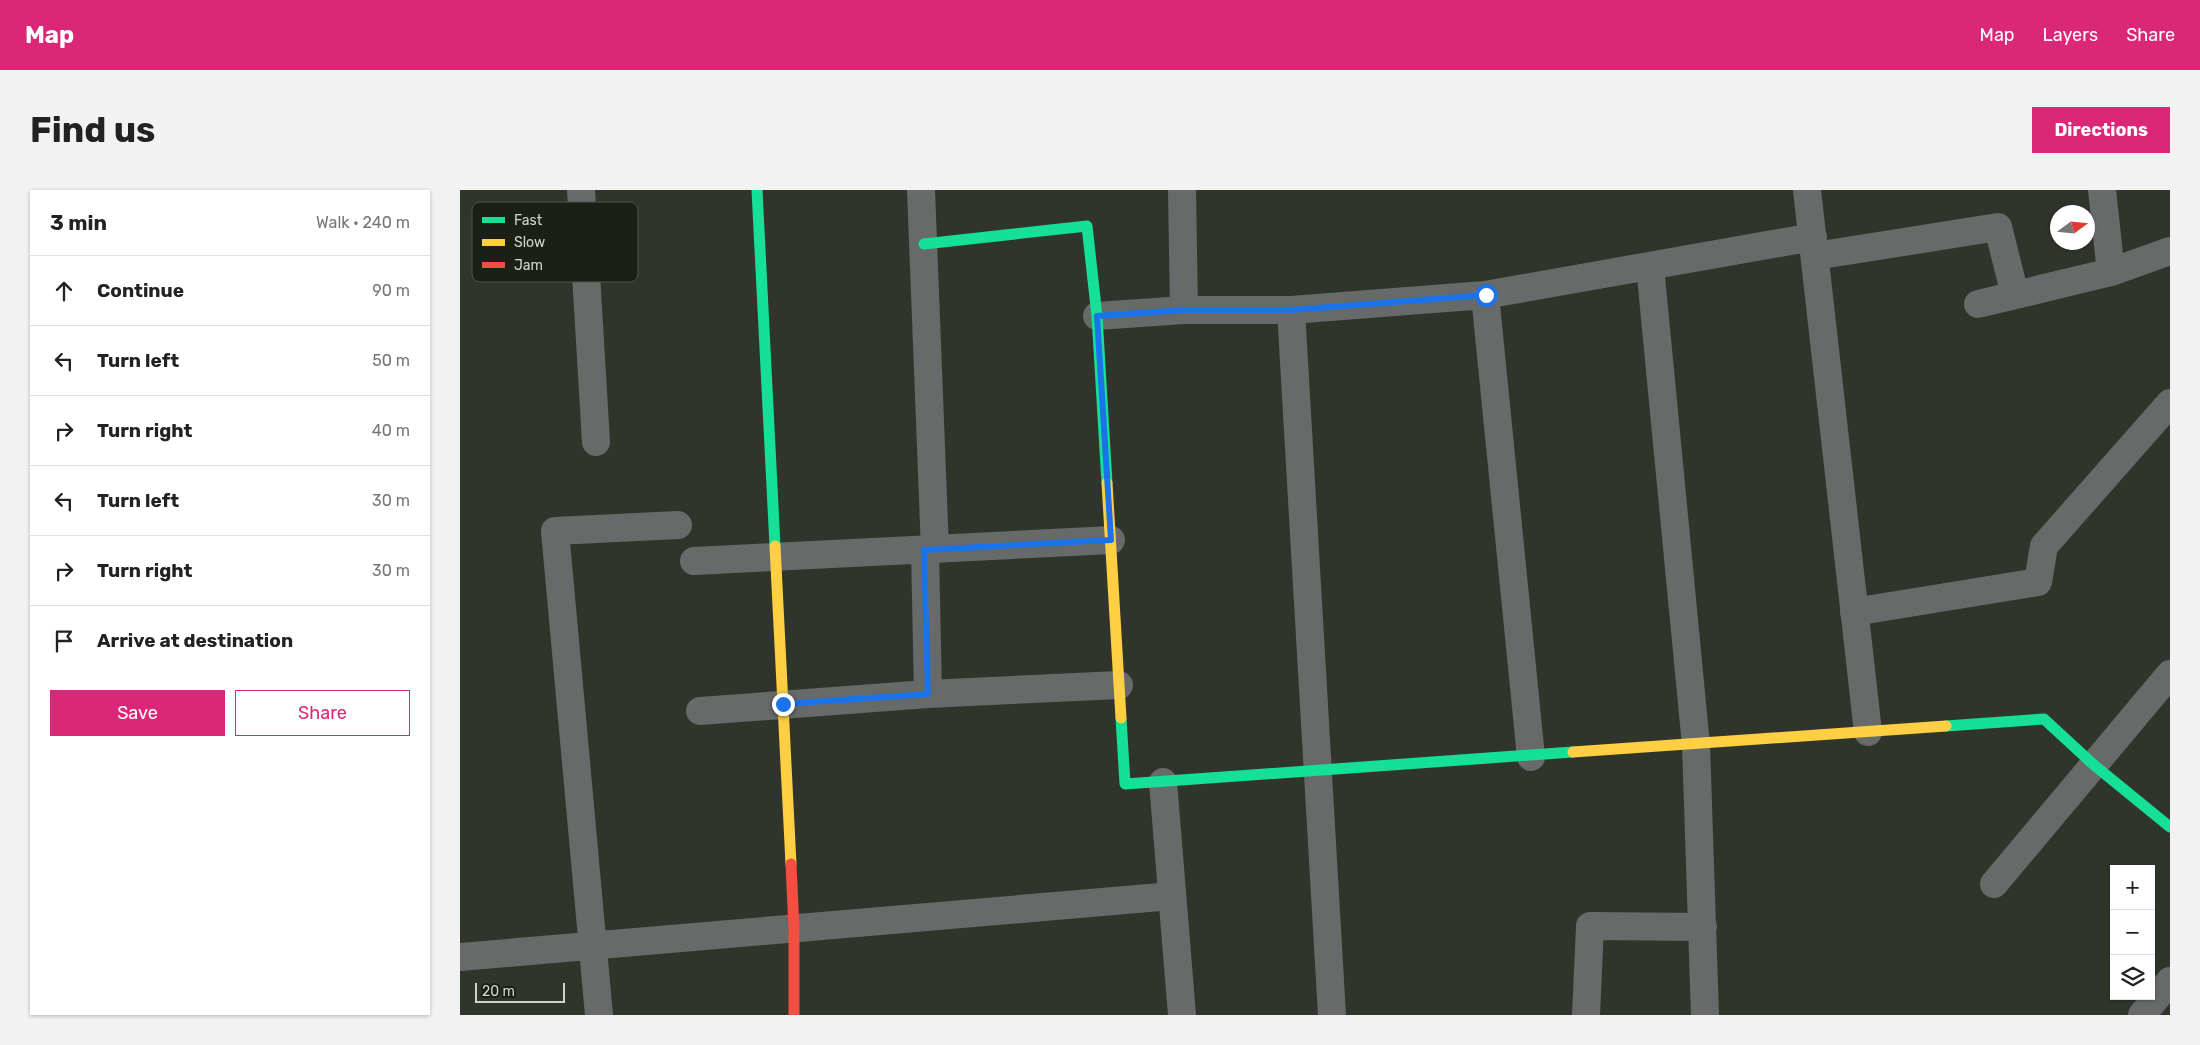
<!DOCTYPE html>
<html lang="en">
<head>
<meta charset="utf-8">
<style>
	:root { --surface:#fff; --page:#f2f2f2; --text:#222; --muted:#767676; --line:#e0e0e0; --accent:#db2777 }
	body { margin:0; font-family:Rubik,sans-serif; background:var(--page); color:var(--text) }
	.controls { position:absolute; right:15px; bottom:15px; display:grid; overflow:hidden; border-radius:0px; box-shadow:0 1px 4px #0004 }
	.controls button { width:45px; height:45px; display:grid; place-items:center; padding:0; border:0; border-bottom:1px solid var(--line); background:var(--surface); color:var(--text); font:25px sans-serif }
	.compass { position:absolute; left:1590px; top:15px; width:45px; height:45px; border-radius:50%; background:var(--surface); box-shadow:0 1px 4px #0004; rotate:75deg }
	.scale { position:absolute; left:15px; bottom:12px; width:90px; box-sizing:border-box; padding-left:5px; border:2px solid #d0d5ca; border-top:0; font-size:14px; line-height:18px; white-space:nowrap; color:#d0d5ca; -webkit-text-stroke:4px #1b1f16; paint-order:stroke }
	.stop { position:absolute; width:15px; height:15px; margin:-11px; border:4px solid #1a73e8; border-radius:50%; background:#fff }
	.stop.end { background:#1a73e8; border-color:#fff; box-shadow:0 1px 5px #0008 }
	.list { margin:0; padding:0; list-style:none }
	h2 { display:flex; justify-content:space-between; align-items:center; height:65px; margin:0; padding:0 20px; font-size:21px }
	h2 small { font-size:16px; font-weight:400; color:var(--muted) }
	.list li { display:grid; grid-template-columns:32px 1fr auto; gap:15px; align-items:center; box-sizing:border-box; height:70px; padding:0 20px; border-top:1px solid var(--line) }
	.list b { display:block; font-size:19px; white-space:nowrap }
	.list em { font-size:16px; font-style:normal; color:var(--muted) }
	.actions { display:flex; gap:10px; padding:15px 20px }
	.actions a { flex:1; padding:11px 0; border:1px solid var(--accent); border-radius:0px; text-align:center; font-size:18px; color:var(--accent) }
	.actions .main { background:var(--accent); color:#fff }
	.icon { flex:none; width:28px; height:28px; fill:none; stroke:currentColor; stroke-width:2; stroke-linecap:round; stroke-linejoin:round }
	.map { position:relative; flex:none; width:1710px; height:825px; overflow:hidden; border-radius:0px }
	header { display:flex; align-items:center; gap:30px; box-sizing:border-box; height:70px; padding:0 25px; background:var(--accent); color:#fff }
	header strong { font-size:24px }
	nav { display:flex; gap:28px; margin-inline-start:auto; font-size:18px }
	.intro { display:flex; align-items:center; justify-content:space-between; box-sizing:border-box; height:120px; padding:0 30px }
	h1 { margin:0; font-size:35px }
	.button { padding:12px 22px; border-radius:0px; background:var(--accent); color:#fff; font-size:18px; font-weight:700 }
	main { display:flex; gap:30px; padding:0 30px }
	aside { flex:1; background:var(--surface); border-radius:0px; box-shadow:0 1px 4px #0004 }
	.map>svg:first-child { display:block }
</style>
</head>
<body>
<header>
<strong>Map</strong>
<nav><a>Map</a><a>Layers</a><a>Share</a></nav>
</header>
<div class="intro"><h1>Find us</h1><a class="button">Directions</a></div>
<main>
<aside>
<h2>3 min<small>Walk · 240 m</small></h2>
<ul class="list">
<li><svg class="icon" aria-label="ahead" viewBox="0 0 24 24"><path d="M12 20V5M6 11l6-6 6 6"/></svg><div><b>Continue</b></div><em>90 m</em></li>
<li><svg class="icon" aria-label="left" viewBox="0 0 24 24"><path d="M17 20v-9H6M10 6l-5 5 5 5"/></svg><div><b>Turn left</b></div><em>50 m</em></li>
<li><svg class="icon" aria-label="right" viewBox="0 0 24 24"><path d="M7 20v-9h11M14 6l5 5-5 5"/></svg><div><b>Turn right</b></div><em>40 m</em></li>
<li><svg class="icon" aria-label="left" viewBox="0 0 24 24"><path d="M17 20v-9H6M10 6l-5 5 5 5"/></svg><div><b>Turn left</b></div><em>30 m</em></li>
<li><svg class="icon" aria-label="right" viewBox="0 0 24 24"><path d="M7 20v-9h11M14 6l5 5-5 5"/></svg><div><b>Turn right</b></div><em>30 m</em></li>
<li><svg class="icon" aria-label="arrive" viewBox="0 0 24 24"><path d="M6 21V4h12l-3 4 3 4H6"/></svg><div><b>Arrive at destination</b></div></li>
</ul>
<div class="actions"><a class="main">Save</a><a>Share</a></div>
</aside>
<div class="map">
<svg width="1710" height="825" viewBox="0 0 1710 825">
	<rect width="100%" height="100%" fill="#30352b"/>
	<g fill="none" stroke-linecap="round" stroke-linejoin="round">
		<path stroke="#676a69" stroke-width="28" d="M121 0 136 252
			M461 0 475 360
			M722 0 724 120
			M1347 0 1408 542
			M1642 0 1651 82
			M1355 66 1538 37 1555 105
			M1190 76 1236 555 1245 825
			M1025 105 1071 567
			M1518 114 1651 82 1710 61
			M831 120 872 825
			M637 126 724 120H831L1025 105 1353 47
			M465 360 468 504
			M234 371 651 350
			M1394 422 1578 392 1584 356 1710 213
			M240 521 468 504 659 495
			M703 592 722 825
			M1534 694 1710 484
			M0 767 712 706
			M139 825 95 341 218 335
			M1126 825 1130 736 1243 737
			M1682 825 1710 791"/>
		<path stroke="#16e098" stroke-width="11" d="M297 0 315 356
			M464 54 627 36 637 126 647 293
			M661 528 665 594 1113 562
			M1486 536 1584 529 1634 575 1710 637"/>
		<path stroke="#ffcf43" stroke-width="11" d="M647 293 661 528
			M315 356 331 674
			M1113 562 1486 536"/>
		<path stroke="#f24e42" stroke-width="11" d="M331 674 334 739V825"/>
	</g>
	<g fill="none" stroke-linecap="round" stroke-linejoin="round">
		<path stroke="#1a73e8" stroke-width="6" d="M323 514 468 504 464 360 651 350 637 126 724 120H831L1026 105"/>
	</g>
	<rect x="12" y="12" width="166" height="80" rx="8" fill="#1b1f16" stroke="#51564c" stroke-width="1"/>
	<rect x="22" y="27" width="23" height="6" fill="#16e098"/>
	<rect x="22" y="49" width="23" height="7" fill="#ffcf43"/>
	<rect x="22" y="72" width="23" height="6" fill="#f24e42"/>
	<g font-size="14" fill="#d0d5ca">
		<text x="54" y="35">Fast</text>
		<text x="54" y="57">Slow</text>
		<text x="54" y="80">Jam</text>
	</g>
</svg>
<div class="controls">
<button>+</button>
<button>−</button>
<button><svg class="icon" aria-label="layers" viewBox="0 0 24 24"><path d="M12 4l9 5-9 5-9-5zM3 14l9 5 9-5"/></svg></button>
</div>
<svg class="compass" viewBox="-18 -18 36 36"><path d="M0-13l5 13h-10z" fill="#e53935"/><path d="M0 13l5-13h-10z" fill="#767676"/></svg>
<div class="scale">20 m</div>
<div class="stop" style="left:1026px;top:105px"></div>
<div class="stop end" style="left:323px;top:514px"></div>
</div>
</main>
</body>
</html>
